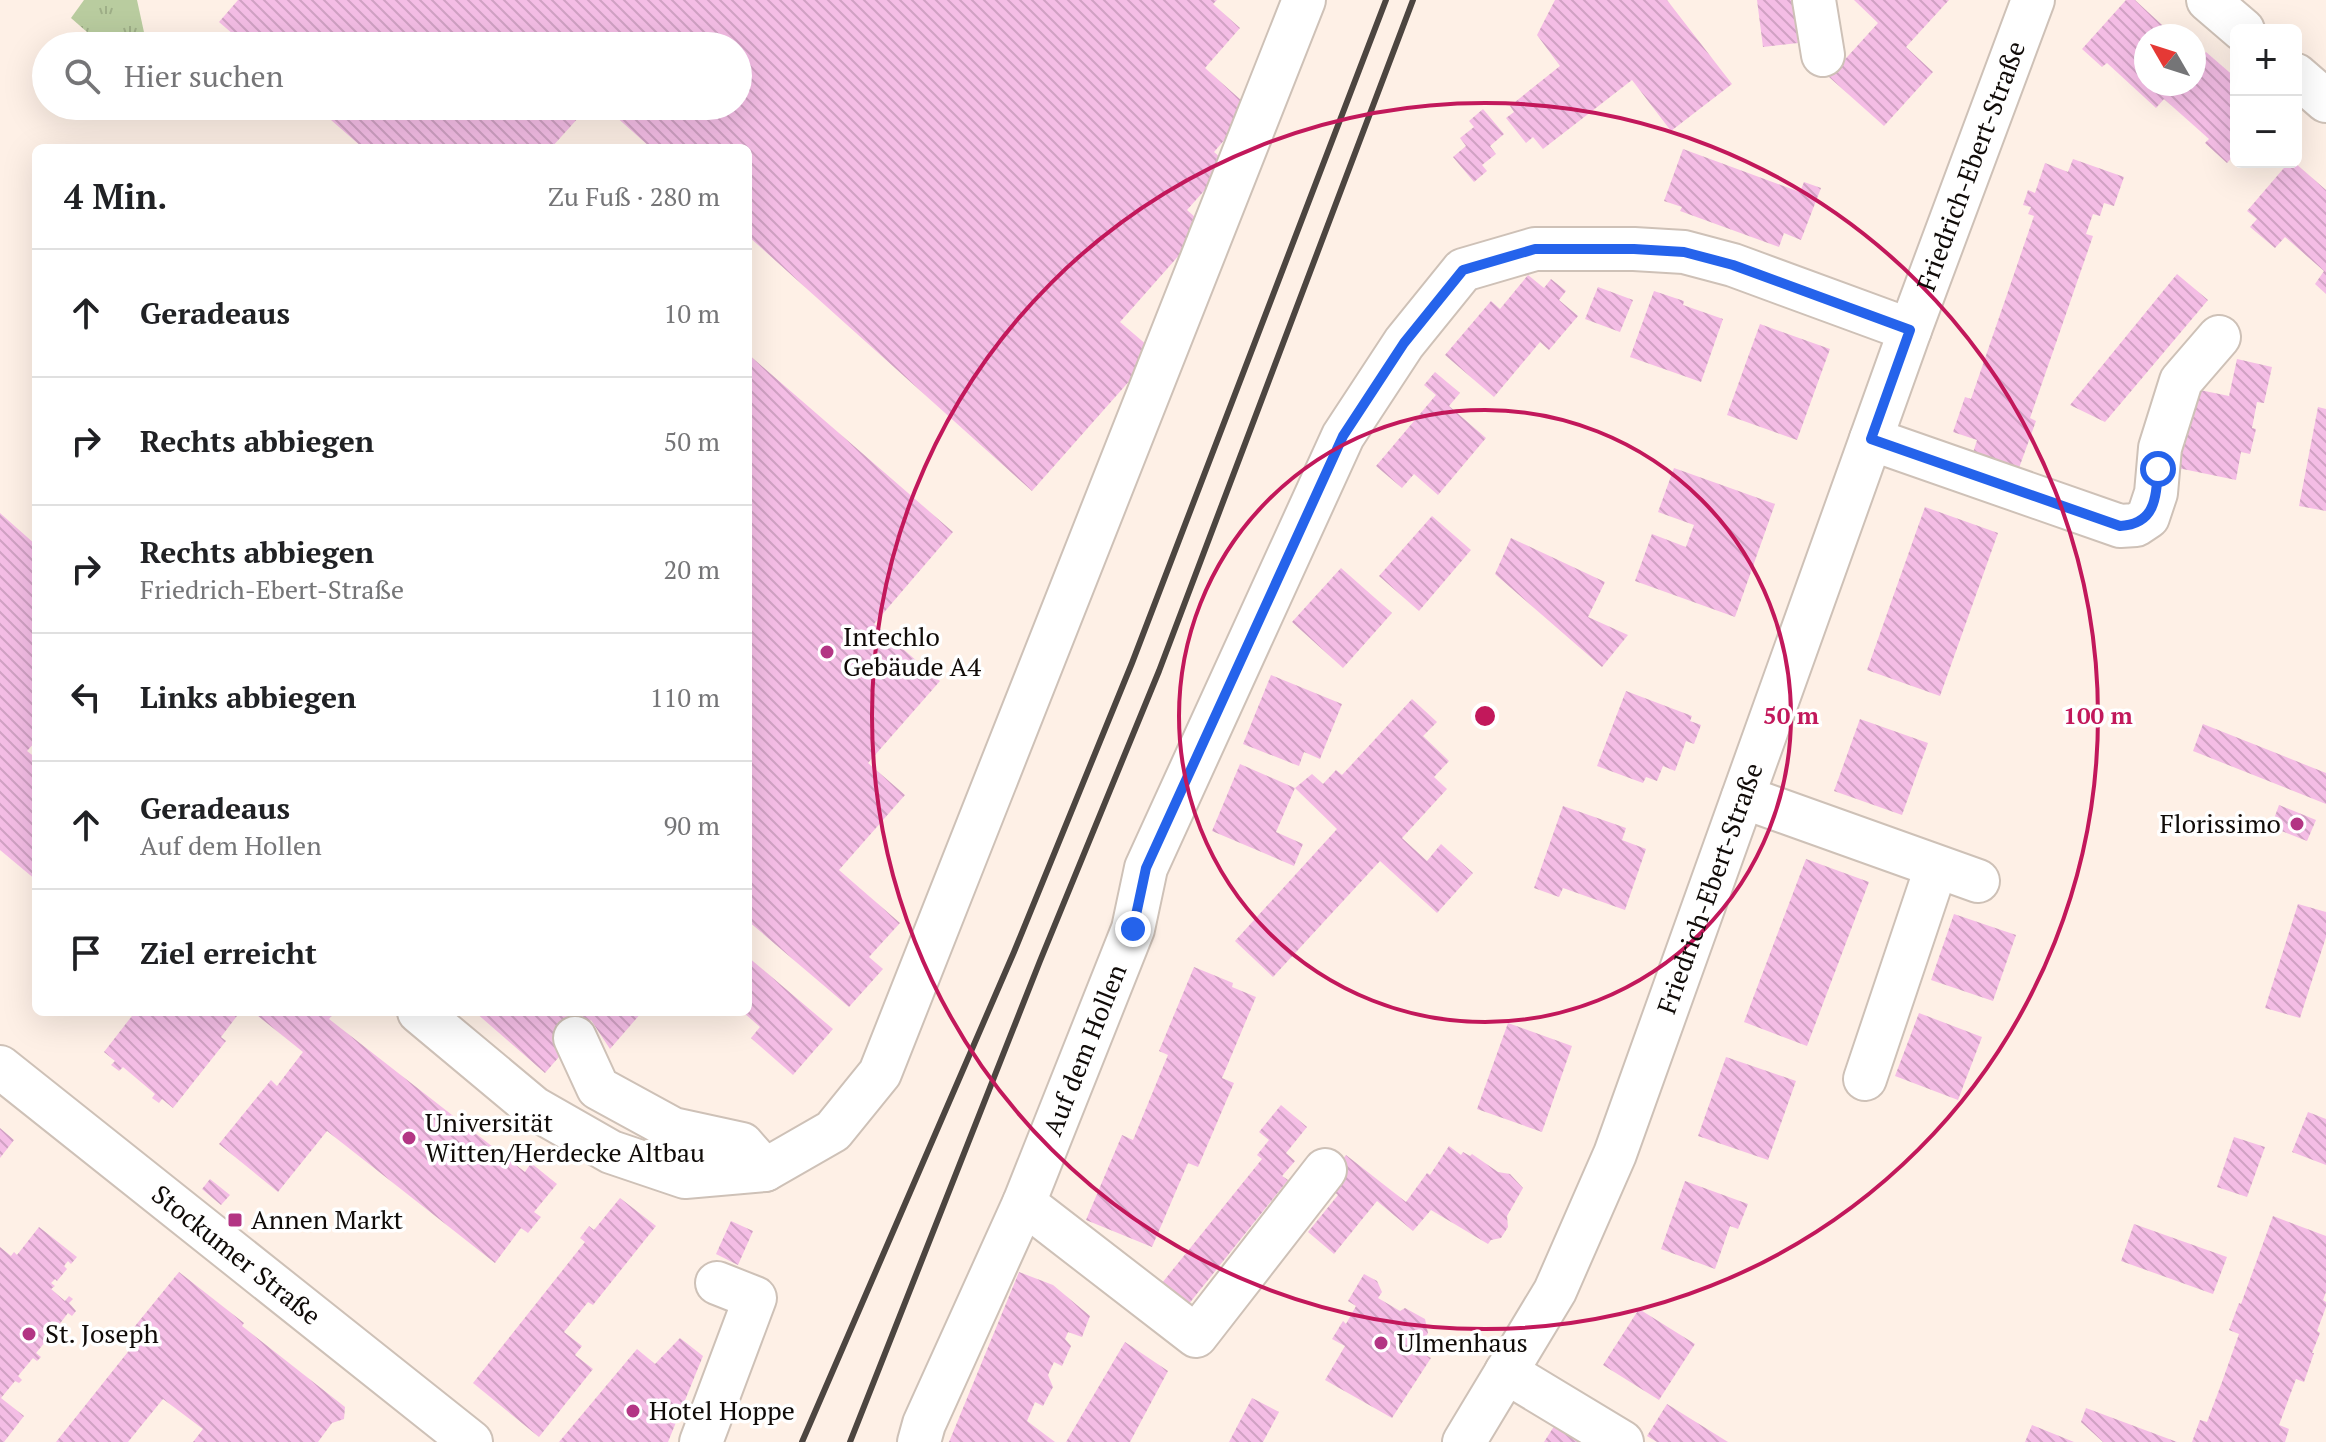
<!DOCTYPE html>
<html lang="de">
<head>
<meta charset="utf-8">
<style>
	:root { --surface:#fff; --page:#f2f2f2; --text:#202124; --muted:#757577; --line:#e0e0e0 }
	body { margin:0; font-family:"PT Serif",serif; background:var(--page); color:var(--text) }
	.controls { position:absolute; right:24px; top:24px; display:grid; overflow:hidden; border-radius:12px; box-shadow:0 8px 32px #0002 }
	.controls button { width:72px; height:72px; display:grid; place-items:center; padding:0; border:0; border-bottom:2px solid var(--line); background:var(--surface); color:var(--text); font:40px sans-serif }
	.compass { position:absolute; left:2134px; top:24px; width:72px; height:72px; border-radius:50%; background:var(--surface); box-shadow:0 8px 32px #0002; rotate:309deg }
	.stop { position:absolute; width:24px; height:24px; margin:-18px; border:6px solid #2563eb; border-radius:50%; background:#fff }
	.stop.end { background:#2563eb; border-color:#fff; box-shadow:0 2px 8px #0008 }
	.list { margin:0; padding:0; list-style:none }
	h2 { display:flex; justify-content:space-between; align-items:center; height:104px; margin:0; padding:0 32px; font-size:34px }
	h2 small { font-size:26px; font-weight:400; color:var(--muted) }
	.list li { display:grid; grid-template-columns:52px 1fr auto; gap:24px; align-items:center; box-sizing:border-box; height:128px; padding:0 32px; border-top:2px solid var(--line) }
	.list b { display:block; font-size:30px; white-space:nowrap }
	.list p { margin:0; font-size:26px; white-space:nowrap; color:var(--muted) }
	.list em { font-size:26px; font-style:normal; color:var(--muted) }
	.icon { flex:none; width:44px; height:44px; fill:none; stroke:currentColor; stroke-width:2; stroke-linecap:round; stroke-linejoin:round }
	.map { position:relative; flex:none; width:2326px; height:1442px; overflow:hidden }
	.search { position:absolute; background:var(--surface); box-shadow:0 8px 32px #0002; left:32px; top:32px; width:720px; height:88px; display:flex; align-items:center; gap:20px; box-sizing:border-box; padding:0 28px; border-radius:44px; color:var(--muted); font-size:30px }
	.panel { position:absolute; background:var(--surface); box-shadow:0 8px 32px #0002; left:32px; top:144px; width:720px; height:872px; border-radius:12px }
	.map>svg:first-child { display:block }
</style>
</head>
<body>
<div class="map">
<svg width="2326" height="1442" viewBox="0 0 2326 1442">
	<defs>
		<pattern id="grass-tufts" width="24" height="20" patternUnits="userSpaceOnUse" patternTransform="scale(2)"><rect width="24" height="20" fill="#b9cc9f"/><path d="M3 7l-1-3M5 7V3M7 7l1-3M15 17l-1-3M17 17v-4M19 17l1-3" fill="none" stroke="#9eae87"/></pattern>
		<pattern id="building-back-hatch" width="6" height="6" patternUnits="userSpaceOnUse" patternTransform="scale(2)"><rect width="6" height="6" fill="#f4bde5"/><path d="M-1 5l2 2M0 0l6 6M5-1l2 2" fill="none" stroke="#d0a1c3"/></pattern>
	</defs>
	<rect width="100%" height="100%" fill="#fef0e6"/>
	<path fill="url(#grass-tufts)" d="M84 0H137L147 46H103L71 18Z"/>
	<path fill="url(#building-back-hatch)" d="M238 0H1217L1213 4 1240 28 1205 68 1251 109 1214 152 1228 164 1187 210 1205 226 1120 322 1155 352 1032 491 748 236V148H651L604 106H738V46H247L219 22Z
		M1555 0H1667L1732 84 1671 131 1632 80 1543 149 1533 137 1526 143 1506 118 1514 112 1510 106 1560 66 1537 35Z
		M1757 0H1792L1798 43 1763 47Z
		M1854 0H1949L1906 47 1933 72 1884 126 1829 77 1878 23Z
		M2126 0H2135L2174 36H2146V84H2194V54L2200 59 2206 52 2236 78V153L2227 163 2205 143 2209 139 2164 99 2156 108 2107 63 2102 67 2082 49Z
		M315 106H589L551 148H363Z
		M1483 109 1504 134 1490 146 1496 154 1482 165 1487 171 1474 182 1453 157 1466 146 1460 138 1474 127 1469 121Z
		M1683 149 1800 192 1804 182 1821 188 1801 240 1784 233 1779 247 1680 211 1682 207 1664 201Z
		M2073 159 2124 177 2114 206 2104 203 2100 216 2093 214 2086 234 2093 236 2030 418 2036 421 2019 468 1973 453 1977 440 1953 432 1965 397 1971 399 2034 216 2028 214 2031 207 2023 205 2028 190 2035 193 2045 163 2068 172Z
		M2289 162H2294L2326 190V294L2315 284 2324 271 2285 237 2275 248 2250 227 2257 219 2247 211Z
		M2177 274 2208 300 2105 422 2070 405Z
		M1528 275 1544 288 1551 279 1566 291 1559 300 1578 316 1549 350 1540 342 1494 397 1445 355 1491 301 1500 309Z
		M1598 287 1633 300 1620 332 1585 319Z
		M1654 291 1684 301 1683 305 1723 319 1701 382 1630 357Z
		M1760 324 1830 349 1797 440 1727 415Z
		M748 354 953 532 874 624 940 681 868 763 905 795 839 870 900 923 869 957 883 969 849 1007 748 921Z
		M2237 359 2272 367 2264 403 2257 402 2252 428 2256 429 2250 454 2241 452 2236 480 2178 468 2195 389 2229 396Z
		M1435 372 1460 393 1449 406 1486 438 1438 495 1414 474 1402 488 1376 466 1436 395 1424 385Z
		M2318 407 2326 409V511L2299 506Z
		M1674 468 1775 504 1735 617 1635 581 1652 534 1686 547 1694 525 1658 512Z
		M1925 507 1998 533 1940 696 1867 670Z
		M0 513 36 545V741L27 751 36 758V880L0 850Z
		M1432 516 1471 550 1419 611 1379 576Z
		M1511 538 1605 582 1588 617 1628 635 1602 667 1495 574Z
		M1341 568 1392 613 1343 668 1292 622Z
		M1271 675 1342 704 1320 759 1304 752 1299 766 1243 744Z
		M1626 691 1692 716 1690 721 1701 725 1694 744 1686 741 1675 771 1663 766 1657 781 1646 777 1643 783 1597 766Z
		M1412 699 1437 722 1423 736 1449 761 1434 777 1447 789 1402 838 1427 861 1441 844 1473 873 1437 913 1380 861 1273 977 1235 941 1337 829 1295 788 1312 774 1323 784 1336 770 1342 775Z
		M1860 719 1928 743 1902 815 1834 791Z
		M2203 724 2326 773V804L2193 751Z
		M1240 764 1295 788 1276 832 1303 844 1294 866 1212 831Z
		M2279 805 2316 820 2307 841 2271 827Z
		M1563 806 1626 828 1622 840 1646 849 1625 910 1563 888 1559 897 1534 888Z
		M1806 859 1869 882 1807 1046 1744 1022Z
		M2298 904 2326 912V937L2300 1018 2265 1008Z
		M1954 914 2016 935 1993 1001 1931 980Z
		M748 957 833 1029 793 1075 751 1038 760 1027 743 1012H748Z
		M1194 967 1233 983 1232 987 1256 997 1222 1078 1234 1083 1198 1167 1188 1163 1152 1247 1086 1220 1122 1135 1133 1140 1168 1055 1159 1051Z
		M135 1012H240L221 1037 226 1041 173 1108 162 1099 159 1103 152 1098 155 1094 123 1067 119 1071 111 1065 115 1061 104 1052Z
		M253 1012H335L329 1019 525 1172 531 1163 557 1184 534 1212 541 1217 528 1233 521 1228 495 1263 327 1131 278 1192 219 1144 271 1080 277 1086 303 1052Z
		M475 1012H642L610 1049 591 1020 545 1073Z
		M1919 1013 1982 1037 1958 1100 1895 1076Z
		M1508 1023 1572 1046 1542 1132 1477 1109Z
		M1726 1057 1796 1081 1768 1160 1698 1136Z
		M1281 1105 1307 1127 1286 1153 1295 1161 1282 1176 1288 1180 1188 1305 1162 1283 1262 1159 1257 1155 1269 1140 1259 1132Z
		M2308 1112 2326 1119V1165L2292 1152Z
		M0 1128 14 1140 0 1158Z
		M2234 1137 2265 1147 2247 1197 2217 1187Z
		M1449 1146 1461 1155 1463 1152 1470 1156 1472 1154 1498 1172 1510 1174 1523 1188 1507 1216 1508 1227 1501 1238 1491 1240 1488 1244 1431 1210 1413 1231 1377 1201 1334 1254 1308 1232 1338 1195 1323 1183 1346 1155 1406 1202 1427 1173 1430 1175Z
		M210 1179 230 1195 221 1205 202 1189Z
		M1685 1181 1748 1204 1738 1229 1730 1226 1715 1269 1661 1249Z
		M620 1198 656 1226 593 1305 588 1302 564 1332 582 1346 575 1355 593 1369 539 1437 473 1383 585 1242 580 1238 589 1226 594 1230Z
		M2273 1216 2326 1236V1292L2323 1300 2326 1302V1307L2317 1331 2320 1333 2312 1353H2314L2304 1382 2296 1379 2279 1425 2289 1429 2285 1442H2192L2200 1420 2207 1422 2222 1382 2239 1334 2229 1330 2239 1303 2241 1304Z
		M731 1221 753 1231 738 1265 716 1254Z
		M2134 1224 2227 1257 2213 1294 2121 1261Z
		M39 1227 77 1257 71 1264 68 1261 64 1266 67 1269 57 1281 55 1279 51 1283 55 1286 51 1289 65 1301 69 1296 73 1299 69 1303 76 1311 72 1316 68 1313 55 1330 59 1333 54 1339 50 1336 36 1353 41 1357 37 1361 33 1358 18 1376 22 1380 19 1383 15 1381 1 1398 24 1416 4 1442H0V1247L11 1256 14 1252 17 1255Z
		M179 1272 244 1323 242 1326 345 1407 344 1419 332 1423 318 1442H193L203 1429 163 1399 128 1442H56L139 1338 131 1331Z
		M1019 1272 1053 1285 1090 1316 1082 1337 1068 1332 1065 1339 1071 1346 1062 1366 1054 1362 1048 1375 1053 1387 1043 1406 1035 1402 1027 1421 1055 1442H949Z
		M1364 1274 1377 1281 1382 1292 1378 1298 1400 1311 1405 1308 1425 1319 1428 1333 1418 1351 1431 1358 1392 1418 1325 1380 1345 1346 1332 1339 1343 1321 1346 1324 1356 1306 1348 1301Z
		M1639 1309 1695 1344 1659 1400 1603 1365Z
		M680 1338 703 1356 668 1442H559L637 1349 655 1364Z
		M1125 1342 1168 1371 1130 1442H1066Z
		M1252 1398 1279 1412 1263 1442H1229Z
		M1667 1404 1728 1442H1657L1647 1436Z
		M2086 1408 2177 1442H2103L2081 1422Z
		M1560 1417 1601 1442H1544Z
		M2032 1425 2074 1442H2025Z"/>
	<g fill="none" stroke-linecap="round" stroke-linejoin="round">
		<g stroke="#cec1b7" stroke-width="46">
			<g id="minor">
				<path d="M1814 0 1823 55"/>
				<path d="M2208 0 2243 30"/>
				<path d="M2296 75 2326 101"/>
				<path d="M1871 439 2120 526 2136 525 2148 517 2156 493 2160 448 2181 381 2219 337"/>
				<path d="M1743 797 1978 881"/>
				<path d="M419 1012 534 1108 611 1152 685 1177 765 1170 833 1131 880 1073 1304 0"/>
				<path d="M575 1038 598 1088 673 1129 742 1144 765 1170"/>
				<path id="s1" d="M0 1067 471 1442"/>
				<path d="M1865 1079 1936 868"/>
				<path d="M1024 1203 1196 1336 1325 1170"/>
				<path d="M1506 1372 1622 1442"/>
				<path d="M701 1442 755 1298 717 1283"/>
				<path id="s2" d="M919 1442 924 1424 1024 1203 1133 929 1146 868 1343 436 1404 343 1463 270 1535 249H1634L1684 252 1733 265 1910 330"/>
				<path id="s3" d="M1464 1442 1555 1291 1615 1154 1910 330 2033 0"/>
			</g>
		</g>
		<use href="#minor" stroke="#fff" stroke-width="42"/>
		<path stroke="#4c4540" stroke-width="6" d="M802 1442 1014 952 1132 663 1386 0
			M850 1442 1040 961 1159 671 1413 0"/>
	</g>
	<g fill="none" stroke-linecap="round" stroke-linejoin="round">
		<path stroke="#2563eb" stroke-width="10" d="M1133 929 1146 868 1343 436 1404 343 1463 270 1535 249H1634L1684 252 1733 265 1910 330 1871 439 2120 526C2155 524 2156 499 2158 469"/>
	</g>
	<g fill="none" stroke="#c2185b" stroke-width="4">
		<circle cx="1485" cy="716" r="306"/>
		<circle cx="1485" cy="716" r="613"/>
	</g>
	<g fill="#b33584" stroke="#fff" stroke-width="3">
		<circle cx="827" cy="652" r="8"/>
		<circle cx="2297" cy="824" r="8"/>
		<circle cx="409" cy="1138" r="8"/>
		<rect x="227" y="1212" width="16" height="16" rx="4"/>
		<circle cx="29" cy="1334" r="8"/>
		<circle cx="1381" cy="1343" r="8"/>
		<circle cx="633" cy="1411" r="8"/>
	</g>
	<g text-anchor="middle" stroke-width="7" stroke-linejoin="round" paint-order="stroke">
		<g font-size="26" fill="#100b08" stroke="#fff">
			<text dy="9" stroke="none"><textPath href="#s3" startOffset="1376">Friedrich-Ebert-Straße</textPath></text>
			<text dy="9" stroke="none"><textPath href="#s3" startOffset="608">Friedrich-Ebert-Straße</textPath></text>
			<text dy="9" stroke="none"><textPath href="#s2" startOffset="426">Auf dem Hollen</textPath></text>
			<text dy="9" stroke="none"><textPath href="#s1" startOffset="302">Stockumer Straße</textPath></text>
		</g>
		<g font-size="26" fill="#100b08" stroke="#fff" text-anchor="start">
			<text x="843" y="646">Intechlo<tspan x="843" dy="30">Gebäude A4</tspan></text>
			<text x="2281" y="833" text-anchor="end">Florissimo</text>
			<text x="425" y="1132">Universität<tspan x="425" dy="30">Witten/Herdecke Altbau</tspan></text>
			<text x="251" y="1229">Annen Markt</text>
			<text x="45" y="1343">St. Joseph</text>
			<text x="1397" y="1352">Ulmenhaus</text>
			<text x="649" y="1420">Hotel Hoppe</text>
		</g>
	</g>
	<circle cx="1485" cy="716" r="12" fill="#c2185b" stroke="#fff" stroke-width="4"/>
	<g font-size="24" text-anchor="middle" font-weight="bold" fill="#c2185b" stroke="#fff" stroke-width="7" stroke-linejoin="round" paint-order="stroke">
		<text x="1791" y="724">50 m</text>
		<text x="2098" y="724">100 m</text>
	</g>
</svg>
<div class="controls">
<button>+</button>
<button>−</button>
</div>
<svg class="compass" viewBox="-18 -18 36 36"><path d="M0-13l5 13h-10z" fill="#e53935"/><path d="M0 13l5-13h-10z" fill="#757577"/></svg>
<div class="stop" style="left:2158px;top:469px"></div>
<div class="stop end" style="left:1133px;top:929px"></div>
<div class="search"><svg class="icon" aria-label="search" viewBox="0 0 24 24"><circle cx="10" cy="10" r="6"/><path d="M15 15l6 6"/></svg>Hier suchen</div>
<section class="panel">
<h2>4 Min.<small>Zu Fuß · 280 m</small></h2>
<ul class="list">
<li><svg class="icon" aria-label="ahead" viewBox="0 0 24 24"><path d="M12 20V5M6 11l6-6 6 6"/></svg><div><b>Geradeaus</b></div><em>10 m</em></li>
<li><svg class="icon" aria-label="right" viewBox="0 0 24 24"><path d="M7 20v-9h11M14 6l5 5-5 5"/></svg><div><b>Rechts abbiegen</b></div><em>50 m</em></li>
<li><svg class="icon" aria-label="right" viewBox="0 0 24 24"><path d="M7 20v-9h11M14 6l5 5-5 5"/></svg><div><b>Rechts abbiegen</b><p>Friedrich-Ebert-Straße</p></div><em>20 m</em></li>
<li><svg class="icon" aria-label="left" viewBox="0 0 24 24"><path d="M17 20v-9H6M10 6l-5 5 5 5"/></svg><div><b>Links abbiegen</b></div><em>110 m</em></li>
<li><svg class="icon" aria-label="ahead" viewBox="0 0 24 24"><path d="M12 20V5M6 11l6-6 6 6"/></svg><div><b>Geradeaus</b><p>Auf dem Hollen</p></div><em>90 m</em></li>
<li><svg class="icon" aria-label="arrive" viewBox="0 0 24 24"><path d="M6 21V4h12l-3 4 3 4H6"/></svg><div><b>Ziel erreicht</b></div></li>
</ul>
</section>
</div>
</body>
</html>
